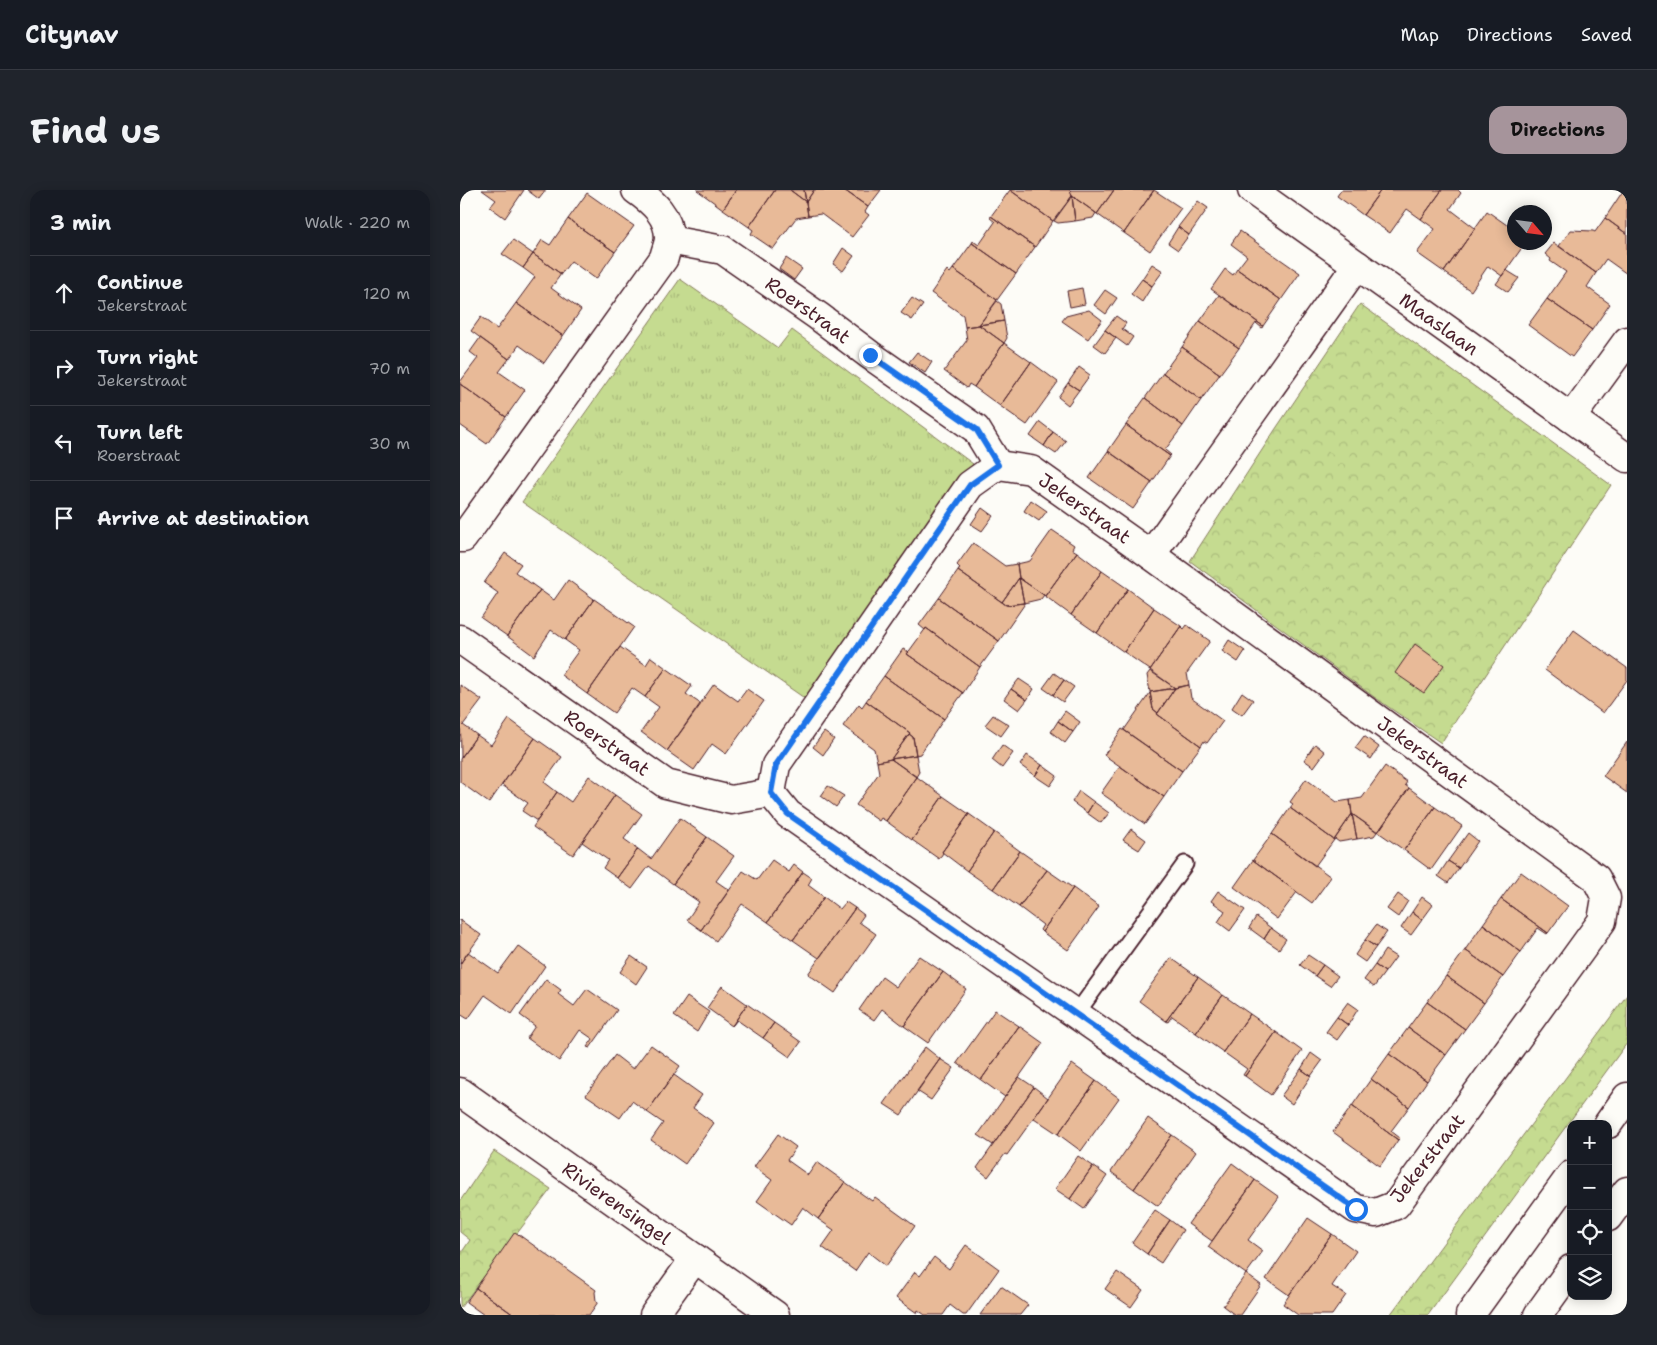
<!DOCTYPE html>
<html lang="en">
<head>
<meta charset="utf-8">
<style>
	:root { --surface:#171b24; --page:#20242c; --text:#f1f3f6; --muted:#9ea1a6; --line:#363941; --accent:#a6949b }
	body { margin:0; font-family:"Shantell Sans",sans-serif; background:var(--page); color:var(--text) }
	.controls { position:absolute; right:15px; bottom:15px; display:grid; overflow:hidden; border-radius:10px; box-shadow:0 2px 12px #0003 }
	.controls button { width:45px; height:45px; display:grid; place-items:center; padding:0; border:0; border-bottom:1px solid var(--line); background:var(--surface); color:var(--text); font:25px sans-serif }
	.compass { position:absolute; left:1047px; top:15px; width:45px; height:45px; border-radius:50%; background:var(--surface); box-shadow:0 2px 12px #0003; rotate:118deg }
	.stop { position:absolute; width:15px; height:15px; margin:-11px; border:4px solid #1a73e8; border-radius:50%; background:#fff }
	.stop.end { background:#1a73e8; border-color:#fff; box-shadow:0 1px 5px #0008 }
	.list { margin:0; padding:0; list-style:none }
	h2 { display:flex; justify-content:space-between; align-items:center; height:65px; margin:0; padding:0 20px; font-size:21px }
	h2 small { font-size:16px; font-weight:400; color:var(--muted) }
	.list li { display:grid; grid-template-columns:32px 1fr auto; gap:15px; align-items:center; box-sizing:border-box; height:75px; padding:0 20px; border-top:1px solid var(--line) }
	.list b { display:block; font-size:19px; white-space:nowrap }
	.list p { margin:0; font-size:16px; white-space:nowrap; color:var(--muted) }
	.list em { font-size:16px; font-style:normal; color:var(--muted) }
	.icon { flex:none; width:28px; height:28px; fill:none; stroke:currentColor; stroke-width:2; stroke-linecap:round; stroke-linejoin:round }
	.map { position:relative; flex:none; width:1167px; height:1125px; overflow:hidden; border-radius:15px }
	header { display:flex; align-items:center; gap:30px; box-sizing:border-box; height:70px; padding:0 25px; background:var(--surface); border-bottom:1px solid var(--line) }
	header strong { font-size:24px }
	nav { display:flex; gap:28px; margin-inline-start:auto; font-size:18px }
	.intro { display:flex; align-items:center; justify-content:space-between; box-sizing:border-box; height:120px; padding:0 30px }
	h1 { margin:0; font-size:35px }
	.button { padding:12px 22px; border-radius:15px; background:var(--accent); color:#111; font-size:18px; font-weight:700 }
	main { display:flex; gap:30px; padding:0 30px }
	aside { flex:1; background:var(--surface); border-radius:15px; box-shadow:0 2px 12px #0003 }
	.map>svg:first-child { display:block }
</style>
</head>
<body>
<header>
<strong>Citynav</strong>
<nav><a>Map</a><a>Directions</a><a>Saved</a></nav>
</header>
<div class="intro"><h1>Find us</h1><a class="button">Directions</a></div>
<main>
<aside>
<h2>3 min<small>Walk · 220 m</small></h2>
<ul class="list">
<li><svg class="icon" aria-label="ahead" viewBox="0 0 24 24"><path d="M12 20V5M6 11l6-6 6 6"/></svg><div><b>Continue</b><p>Jekerstraat</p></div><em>120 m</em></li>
<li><svg class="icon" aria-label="right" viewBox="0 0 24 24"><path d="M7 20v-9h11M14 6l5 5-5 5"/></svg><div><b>Turn right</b><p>Jekerstraat</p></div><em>70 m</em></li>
<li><svg class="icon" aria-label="left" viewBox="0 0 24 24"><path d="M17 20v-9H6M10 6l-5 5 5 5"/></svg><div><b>Turn left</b><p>Roerstraat</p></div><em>30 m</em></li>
<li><svg class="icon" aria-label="arrive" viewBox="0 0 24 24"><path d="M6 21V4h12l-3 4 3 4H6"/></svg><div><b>Arrive at destination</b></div></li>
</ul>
</aside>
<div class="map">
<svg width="1167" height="1125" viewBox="0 0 1167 1125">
	<defs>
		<pattern id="grass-tufts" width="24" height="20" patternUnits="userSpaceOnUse" patternTransform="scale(1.25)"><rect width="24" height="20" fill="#c5db90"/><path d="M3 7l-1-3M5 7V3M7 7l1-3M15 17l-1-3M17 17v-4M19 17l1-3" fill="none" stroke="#abbc7c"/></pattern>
		<pattern id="forest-crowns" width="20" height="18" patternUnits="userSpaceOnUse" patternTransform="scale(1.25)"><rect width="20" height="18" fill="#c5db90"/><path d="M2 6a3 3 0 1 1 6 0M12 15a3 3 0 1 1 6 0" fill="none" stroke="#abbc7c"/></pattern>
	</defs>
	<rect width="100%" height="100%" fill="#fdfcf7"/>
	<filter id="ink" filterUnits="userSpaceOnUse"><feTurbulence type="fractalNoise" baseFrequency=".02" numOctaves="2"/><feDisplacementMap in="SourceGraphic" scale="10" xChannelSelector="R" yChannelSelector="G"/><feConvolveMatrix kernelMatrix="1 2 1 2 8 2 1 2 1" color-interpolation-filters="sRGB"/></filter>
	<g filter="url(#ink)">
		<path fill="url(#grass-tufts)" stroke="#887d5e" d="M220 89 318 158 332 140 513 274 350 512 62 312Z"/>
		<path fill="url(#forest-crowns)" stroke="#887d5e" d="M900 114 1151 295 981 553 914 507 730 371 815 240Z
			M1167 805V853L968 1125H930Z
			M34 961 91 999 0 1118V1065L10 1050 0 1042V1011Z"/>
		<path fill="#e8ba98" stroke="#4a1f2b" d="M22 0H64L45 28 30 17 36 10Z
			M67 0H86L79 9Z
			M237 0H276L263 19Z
			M276 0H315L289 37 263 19Z
			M315 0H330L346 12 348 26 336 28 313 59 291 44 293 40 289 37Z
			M330 0H344L346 12Z
			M344 0H354L346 12Z
			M354 0H384L408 17 405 22 409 25 392 47 361 24 348 26 346 12Z
			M384 0H421L408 17Z
			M550 0H610L612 6 593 31Z
			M550 0 593 31 575 57 531 26Z
			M610 0H654L637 24 612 6Z
			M654 0H694L664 43 637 24Z
			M694 0 721 18 690 61 664 43Z
			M881 0H921L903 25 877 6Z
			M921 0H982L961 29 947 19 930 43 903 25Z
			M982 0H998L1001 3 990 19 1015 38 984 82 957 63 975 39 961 29Z
			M1163 1 1167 4V44L1145 28Z
			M127 3 174 36 155 62 108 29Z
			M612 6 636 23 633 28 615 31Z
			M612 6 615 31 598 33 594 31Z
			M738 11 748 18 729 45 718 37Z
			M1027 21 1054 40V52H1066L1042 86 1028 76 1011 101 984 82Z
			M531 26 575 57 556 84 512 53 513 51 519 55 535 32 530 28Z
			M1145 28 1167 44V84L1146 69 1136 83 1099 56 1111 40 1133 41 1135 42Z
			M108 29 155 62 136 89 111 71 101 84 73 64 82 50 90 55Z
			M718 37 729 45 718 60 708 53Z
			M780 41 840 83 821 110 777 79 787 66 771 54Z
			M53 50 73 64 63 78 42 64Z
			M512 53 556 84 537 110 493 79Z
			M1094 53 1136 83 1127 97 1150 114 1132 140 1087 109 1106 82 1090 71 1091 69 1085 64Z
			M383 58 394 66 383 81 373 74Z
			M73 64 101 84 91 98 121 120 103 146 56 113 75 87 63 78Z
			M326 68 342 79 334 90 319 79Z
			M692 74 703 81 692 96 682 89Z
			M493 79 537 110 519 135 505 137 503 125 471 103 487 80 490 83Z
			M765 79 773 85 777 79 821 110 803 136 751 99Z
			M1046 80 1059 88 1048 102 1036 94Z
			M682 89 692 96 682 112 671 104Z
			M622 98 625 114 610 117 607 101Z
			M645 100 657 108 646 124 634 115Z
			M759 105 803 136 802 138 796 133 779 158 740 131Z
			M452 108 463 115 452 130 441 123Z
			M1087 109 1132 140 1112 167 1068 135Z
			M537 111 541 114 544 131 519 135Z
			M56 113 103 146 84 173 59 155 49 169 11 141 21 127 37 139Z
			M629 120 642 130 628 149 602 131 606 126Z
			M656 126 666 133 662 139 673 147 667 156 645 140Z
			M544 131 547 148 544 153 519 135Z
			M740 131 779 158 760 184 722 157Z
			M519 135 544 153 514 197 509 194 507 198 484 181 507 150 505 137Z
			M645 140 656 148 645 163 634 155Z
			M20 148 49 169 39 182 65 200 46 227 0 194V192L18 168 10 162Z
			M544 153 571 172 540 216 514 197Z
			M722 157 760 184 741 210 703 183Z
			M457 162 472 172 465 183 449 172Z
			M571 172 598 192 567 235 540 216Z
			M619 177 630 185 619 200 608 193Z
			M703 183 741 210 723 236 685 208Z
			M608 193 619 200 608 215 598 207Z
			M0 194 46 227 27 254 0 235Z
			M685 208 723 236 705 260 711 265 710 266 666 235Z
			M580 232 593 242 584 256 570 246Z
			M666 235 710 266 692 292 648 261Z
			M593 242 606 251 596 264 584 256Z
			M648 261 692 292 673 319 629 288Z
			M571 310 587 321 579 331 564 321Z
			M522 318 533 326 522 341 511 334Z
			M592 340 614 355 612 359 617 362 585 406 559 388 557 374 570 371Z
			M513 353 545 376 557 374 559 388 542 412 498 381 500 378 497 375Z
			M617 362 642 381 611 425 585 406Z
			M45 363 61 374 55 382 80 400 47 446 21 428 38 403 24 393Z
			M498 381 546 415 564 413V415L539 451 479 408Z
			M642 381 668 399 637 443 611 425Z
			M559 388 564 413 546 415 542 412Z
			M559 388 584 405 581 409 564 413Z
			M108 390 134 409 105 450 91 440 74 466 47 446 80 400 94 410Z
			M668 399 694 418 664 462 637 443Z
			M479 408 539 451 520 477 466 438 465 440 459 435Z
			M134 409 174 437 127 504 101 485 119 460 105 450Z
			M694 418 721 436 690 480 664 462Z
			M727 435 750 451 727 483 729 495 715 498 690 480 721 436 724 439Z
			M466 438 520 477 503 503 447 464Z
			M1114 440 1167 478V490L1143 523 1085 480Z
			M769 450 785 461 778 472 762 461Z
			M955 454 984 475 964 503 935 483Z
			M160 457 186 475 191 467 206 478 185 507 172 498 154 523 127 504Z
			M443 459 449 462 447 464 503 503 484 529 424 486Z
			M206 478 232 496 226 504 241 514 207 561 181 542 199 517 185 507Z
			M690 481 715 498 690 502 687 485Z
			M594 483 604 490 593 505 583 498Z
			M424 486 484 529 460 564 456 565 453 547 449 544 450 543 406 511Z
			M559 489 574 499 567 510 551 499Z
			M604 490 614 497 603 512 593 505Z
			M254 494 278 511 287 499 304 511 266 564 252 554 234 580 207 561Z
			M0 495 22 510 3 535 17 545 1 568Z
			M729 495 731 508 763 531 747 553 744 551 741 556 697 524 715 498Z
			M715 498 698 523 693 519 690 502Z
			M551 499 567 510 559 520 544 509Z
			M782 502 793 510 782 525 772 518Z
			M690 503 693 519 698 523 697 524 741 556 722 581 664 540Z
			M406 511 450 543 431 569 417 572 414 559 383 536 399 514 402 517Z
			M605 521 620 532 613 542 598 531Z
			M533 525 549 535 541 546 525 535Z
			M49 529 75 548 29 613 0 592V569L17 545 31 555Z
			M598 531 613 542 605 553 591 542Z
			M662 539 722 581 704 607 644 565Z
			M364 542 374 549 363 565 353 557Z
			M449 544 453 547 456 565 431 569Z
			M904 546 919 557 911 569 895 558Z
			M75 548 102 567 84 592 97 602 77 631 62 621 68 613 42 595Z
			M1167 552V603L1143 586Z
			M855 554 865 562 854 577 844 570Z
			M542 555 553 563 542 578 532 570Z
			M456 565 459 582 456 587 431 569Z
			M567 565 582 575 575 586 560 575Z
			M431 569 457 587 426 631 421 628 419 631 396 615 419 583 417 572Z
			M582 575 597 586 590 596 575 586Z
			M660 576 704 607 685 634 641 603Z
			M925 576 947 592 945 595 949 598 918 642 892 624 890 610 902 608Z
			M129 586 155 605 113 665 73 637 97 602 111 612Z
			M457 587 483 606 452 650 426 631Z
			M846 589 877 612 890 610 892 624 874 650 830 618 833 614 830 612Z
			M368 596 384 606 376 617 361 606Z
			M949 598 975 617 944 660 918 642Z
			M619 601 634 612 627 623 612 612Z
			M155 605 182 624 164 649 178 659 157 688 143 678 148 670 122 652Z
			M483 606 509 624 482 662 483 663 479 669 452 650Z
			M634 612 649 623 641 633 627 623Z
			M975 617 1002 636 971 680 944 660Z
			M830 618 874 650 855 676 812 644Z
			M509 624 534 642 507 681 482 662Z
			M892 624 897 649 879 652 875 649Z
			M892 624 917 642 914 646 897 649Z
			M220 628 247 647 213 694 189 676 172 699 157 688 178 659 191 669Z
			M671 639 686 650 679 660 663 650Z
			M534 642 560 661 533 699 507 681Z
			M1008 643 1018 651 999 678 988 671Z
			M812 644 871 687 852 713 793 670Z
			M247 647 274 666 256 691 269 700 241 740 227 730 239 712 213 694Z
			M560 661 587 680 559 717 533 699Z
			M312 670 329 682 334 675 343 682 308 732 282 714 256 751 241 740 283 681 297 690Z
			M793 670 837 702 817 729 774 697Z
			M988 671 999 678 988 693 978 686Z
			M587 680 613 698 582 742 580 740 583 735 559 717Z
			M343 682 352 688 348 695 364 707 333 750 308 732Z
			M1061 682 1108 716 1088 743 1041 709Z
			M613 698 639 717 608 760 582 742Z
			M758 701 785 720 770 741 758 732 765 721 751 711Z
			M938 704 948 711 938 727 927 719Z
			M364 707 380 719 386 712 395 718 359 768 333 750Z
			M962 707 973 715 962 730 952 722Z
			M1041 709 1088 743 1087 744 1078 738 1061 762 1023 734Z
			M395 718 404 725 399 732 416 744 375 803 348 784Z
			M952 722 962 730 951 745 941 738Z
			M796 727 811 738 804 749 789 738Z
			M0 730 21 745 0 774Z
			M1023 734 1061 762 1043 787 1005 760Z
			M916 735 927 742 916 757 905 750Z
			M811 738 826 749 819 759 804 749Z
			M905 750 916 757 905 772 895 765Z
			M58 756 85 776 52 824 25 805 8 829 0 824V774L8 762 38 783Z
			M925 760 936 767 925 782 915 775Z
			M1005 760 1043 787 1024 813 986 786Z
			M848 765 863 775 855 786 840 775Z
			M171 766 187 777 176 794 160 782Z
			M459 766 483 782 444 836 422 819 414 830 399 820 422 787 436 797Z
			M711 768 738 787 706 831 679 811Z
			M863 775 878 786 870 796 855 786Z
			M915 775 925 782 914 797 904 790Z
			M483 782 506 799 468 853 444 836Z
			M986 786 1024 813 1005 839 967 812Z
			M738 787 763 805 736 843 712 826 708 832 706 831Z
			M86 789 101 800 98 804 114 816 127 799 157 820 130 858 127 857 133 849 120 840 99 871 67 848 75 836 60 825Z
			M262 796 287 814 272 836 247 818Z
			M763 805 790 824 763 862 736 843Z
			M227 807 249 822 237 842 214 826Z
			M888 812 898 819 888 835 877 827Z
			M967 812 1005 839 986 865 948 838Z
			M287 814 314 833 303 848 277 830 272 836Z
			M535 820 559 836 521 890 497 873Z
			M790 824 816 842 785 886 783 885 787 879 763 862Z
			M877 827 888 835 877 850 866 842Z
			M314 833 341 852 330 867 303 848Z
			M559 836 583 853 545 907 521 890Z
			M948 838 986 865 967 891 929 864Z
			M816 842 842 861 811 905 785 886Z
			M191 855 220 876 187 922 172 911 160 928 126 905 155 865 173 879Z
			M465 857 480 869 441 925 424 914Z
			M851 863 862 871 851 886 841 879Z
			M929 864 967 891 949 917 911 889Z
			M480 869 494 878 471 910 457 901Z
			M612 874 636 891 598 944 574 928Z
			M841 879 851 886 832 914 821 906Z
			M214 885 242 905 233 918 254 933 225 974 191 950 203 933 187 922Z
			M559 887 574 897 533 955 518 945Z
			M911 889 949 917 931 941 940 948 938 950 892 916Z
			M636 891 659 908 621 961 598 944Z
			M574 897 588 908 547 965 545 964 528 987 517 978Z
			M892 916 938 950 920 976 873 942Z
			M688 928 712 945 674 999 651 982Z
			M318 944 336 957 327 970 348 985 357 972 385 992 358 1029 343 1017 331 1035 297 1011 312 990 294 977Z
			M712 945 736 962 698 1016 674 999Z
			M618 966 633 976 610 1009 595 999Z
			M772 973 795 990 752 1051 728 1034Z
			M633 976 647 986 624 1019 610 1009Z
			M795 990 819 1007 788 1050 803 1061 786 1084 748 1057Z
			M385 992 412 1011 415 1007 455 1036 426 1076 408 1062 395 1081 362 1057 374 1040 358 1029Z
			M695 1020 710 1030 687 1064 672 1053Z
			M848 1028 872 1044 829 1105 806 1089Z
			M710 1030 723 1040 701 1073 687 1064Z
			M55 1042 136 1100 135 1102 136 1111 138 1112 129 1125H54L16 1098Z
			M872 1044 896 1061 872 1096 886 1105 872 1125H838L823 1114Z
			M506 1055 539 1079 506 1125H503L490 1115 483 1125H465L458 1120 457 1123 436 1108 455 1082 460 1086 474 1067 489 1079Z
			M657 1082 683 1100 671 1117 645 1099Z
			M786 1084 801 1095 780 1125H775L763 1116Z
			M541 1096 568 1115 560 1125H520Z
			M16 1098 54 1125H24L6 1112Z"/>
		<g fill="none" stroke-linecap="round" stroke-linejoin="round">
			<g stroke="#4a1f2b" stroke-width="19">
				<path id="lane" d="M616 824 725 674"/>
			</g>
			<g stroke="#4a1f2b" stroke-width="31">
				<g id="street">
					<path id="s1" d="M792 0 1167 268"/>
					<path id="s2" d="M209 50 263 60 358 126 410 165 516 239 538 275"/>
					<path d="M1111 228 1167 151"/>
					<path d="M538 275 571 280 691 365 1136 688 1146 708 1142 731 936 1015 916 1023 896 1019 328 624 311 603 316 575 510 295Z"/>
					<path d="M0 348H3L204 68C205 62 209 54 209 48 209 26 193 12 176 0"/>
					<path d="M691 365 897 75"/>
					<path id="s3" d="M0 449 206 594 271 610 311 603"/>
					<path d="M1148 1027 1167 1001"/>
					<path d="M194 1125 235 1068"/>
					<path d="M1078 1125 1111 1079"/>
				</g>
			</g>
			<g stroke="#4a1f2b" stroke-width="31">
				<g id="secondary">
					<path id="s4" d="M0 902 315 1125"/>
					<path d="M1148 934 1167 907"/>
					<path d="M1010 1125 1111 985"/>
				</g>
			</g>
			<use href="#lane" stroke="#fdfcf7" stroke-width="15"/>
			<use href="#street" stroke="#fdfcf7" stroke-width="28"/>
			<use href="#secondary" stroke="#fdfcf7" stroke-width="28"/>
		</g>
	</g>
	<g fill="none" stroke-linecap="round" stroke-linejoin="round" filter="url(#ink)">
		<path stroke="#1a73e8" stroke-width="6" d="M410 165 516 239 538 275 510 295 316 575 311 603 328 624 896 1019"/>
	</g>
	<g text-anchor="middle" stroke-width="4" stroke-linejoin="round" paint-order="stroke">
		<g font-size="19" fill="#4a1f2b" stroke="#fdfcf7">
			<text dy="7" stroke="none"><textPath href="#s2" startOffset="159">Roerstraat</textPath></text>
			<text dy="7" stroke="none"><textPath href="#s1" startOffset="230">Maaslaan</textPath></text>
			<text transform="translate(625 318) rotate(35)" y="7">Jekerstraat</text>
			<text dy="7" stroke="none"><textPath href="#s3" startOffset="180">Roerstraat</textPath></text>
			<text transform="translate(963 562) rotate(36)" y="7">Jekerstraat</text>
			<text transform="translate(967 968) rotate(-52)" y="7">Jekerstraat</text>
			<text dy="7" stroke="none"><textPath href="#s4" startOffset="192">Rivierensingel</textPath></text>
		</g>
	</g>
</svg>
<div class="controls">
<button>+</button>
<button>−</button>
<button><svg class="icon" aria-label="locate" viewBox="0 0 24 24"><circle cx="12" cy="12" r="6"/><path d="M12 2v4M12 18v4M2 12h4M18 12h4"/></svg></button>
<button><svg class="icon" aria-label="layers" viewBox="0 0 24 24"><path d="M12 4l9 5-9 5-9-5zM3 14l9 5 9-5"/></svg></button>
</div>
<svg class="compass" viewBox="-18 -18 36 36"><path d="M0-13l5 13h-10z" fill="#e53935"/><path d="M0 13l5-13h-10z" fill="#9ea1a6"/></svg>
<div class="stop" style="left:896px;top:1019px"></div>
<div class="stop end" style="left:410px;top:165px"></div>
</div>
</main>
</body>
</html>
